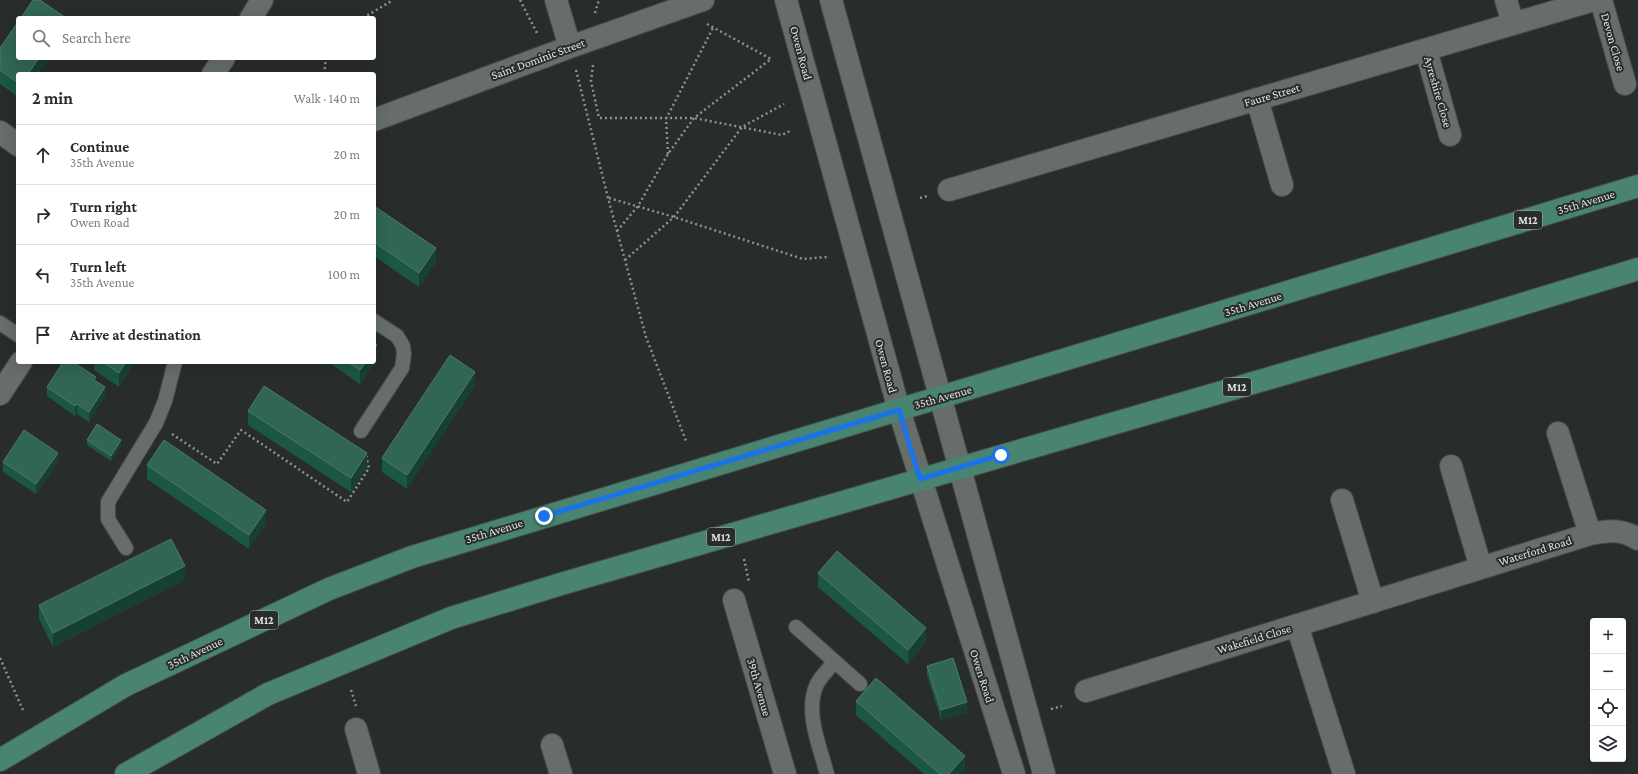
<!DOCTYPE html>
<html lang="en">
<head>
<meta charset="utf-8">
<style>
	:root { --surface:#fff; --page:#f7f7f7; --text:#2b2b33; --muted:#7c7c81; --line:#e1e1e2 }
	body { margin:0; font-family:"Crimson Pro",serif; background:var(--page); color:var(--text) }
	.controls { position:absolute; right:12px; bottom:12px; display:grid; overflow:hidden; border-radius:4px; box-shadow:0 4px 16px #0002 }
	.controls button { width:36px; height:36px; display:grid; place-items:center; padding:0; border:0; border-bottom:1px solid var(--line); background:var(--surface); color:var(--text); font:20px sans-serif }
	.stop { position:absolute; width:12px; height:12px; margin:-9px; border:3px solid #1a73e8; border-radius:50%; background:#fff }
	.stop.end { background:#1a73e8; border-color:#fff; box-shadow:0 1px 4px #0008 }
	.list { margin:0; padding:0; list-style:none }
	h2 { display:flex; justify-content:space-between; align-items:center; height:52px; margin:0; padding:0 16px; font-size:17px }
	h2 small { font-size:13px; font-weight:400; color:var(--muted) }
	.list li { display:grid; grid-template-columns:26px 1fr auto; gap:12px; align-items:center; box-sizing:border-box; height:60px; padding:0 16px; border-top:1px solid var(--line) }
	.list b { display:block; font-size:15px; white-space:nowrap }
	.list p { margin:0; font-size:13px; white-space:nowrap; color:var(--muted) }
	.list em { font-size:13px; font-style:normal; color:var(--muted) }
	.icon { flex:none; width:22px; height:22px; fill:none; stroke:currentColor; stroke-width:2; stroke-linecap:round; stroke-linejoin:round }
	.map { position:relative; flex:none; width:1638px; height:774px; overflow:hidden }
	.search { position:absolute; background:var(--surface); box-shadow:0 4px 16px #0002; left:16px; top:16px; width:360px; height:44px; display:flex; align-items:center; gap:10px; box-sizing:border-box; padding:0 14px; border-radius:4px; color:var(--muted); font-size:15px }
	.panel { position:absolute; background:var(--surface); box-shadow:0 4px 16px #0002; left:16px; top:72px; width:360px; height:292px; border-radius:4px }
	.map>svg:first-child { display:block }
</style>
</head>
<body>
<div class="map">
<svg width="1638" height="774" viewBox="0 0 1638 774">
	<rect width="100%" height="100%" fill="#282d2b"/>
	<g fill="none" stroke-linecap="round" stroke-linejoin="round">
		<g stroke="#464b49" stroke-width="16">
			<path id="service" d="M0 323 18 335
				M361 431 402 368 404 354 403 346 397 336 374 321
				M126 548 108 519V502L156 423 165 401 175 362
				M796 627 860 684
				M827 774C820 747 804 711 817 684 821 676 829 669 834 662"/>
		</g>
		<g stroke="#464b49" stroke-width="24">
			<path id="minor" d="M556 0 570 47
				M1506 0 1513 24
				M1601 0 1625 84
				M251 18 262 0
				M1426 50 1450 135
				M213 74 224 58
				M1257 99 1282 185
				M374 120 570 47 703 0
				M0 132 18 145
				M949 190 1594 0
				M0 394 21 362
				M1558 433 1590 534
				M1451 466 1481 568
				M1342 500 1373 602
				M734 600 785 774
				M1297 625 1344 774
				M1086 691 1590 534C1608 530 1622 529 1638 539
				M356 729 369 774
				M552 745 561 774"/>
		</g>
		<g stroke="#464b49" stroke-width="24">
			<path id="tertiary" d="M786 0 899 410 1014 774
				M831 0 1044 774"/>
		</g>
		<g stroke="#464b49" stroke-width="24">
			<path id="primary" d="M0 760 126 685 329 589 412 557 1638 186
				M126 774 268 694 451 618 561 584 1473 319 1638 269"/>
		</g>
		<path stroke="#8d918f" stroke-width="2.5" stroke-dasharray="2 3" stroke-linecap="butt" d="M520 0 537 33
			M595 13 599 0
			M363 18 393 0
			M593 65 591 81 599 118H694L782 135 792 130
			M576 70 608 198 646 337 686 441
			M324 74 326 58
			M668 154 666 119 713 28
			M609 198 674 217 803 259 827 257
			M920 198 928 196
			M617 231 638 206 668 154 694 118 771 59 707 24
			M625 260 674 217 742 127 784 104
			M172 434 217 464 241 430 347 502 369 468 366 455
			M744 559 749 582
			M0 658 23 710
			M351 690 356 706
			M1051 709 1062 706"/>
		<use href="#service" stroke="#676d6a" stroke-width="14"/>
		<use href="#minor" stroke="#676d6a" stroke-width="22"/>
		<use href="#tertiary" stroke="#676d6a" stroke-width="22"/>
		<use href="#primary" stroke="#488471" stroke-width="22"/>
	</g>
	<path fill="#1c5645" d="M0 48 18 58H49L38 74H18V97L0 84Z
		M374 206 436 262 419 287 374 256Z
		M377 359 360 384 328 362H374Z
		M94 362H135L119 387 94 370Z
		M96 381 105 397 89 422 77 414 75 416 47 396V387Z
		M475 386 407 489 382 472V458Z
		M248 411 367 467 351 492 248 425Z
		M87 440 121 445 111 461 87 445Z
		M3 462 58 463 36 494 3 472Z
		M147 465 266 524 249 549 147 479Z
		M818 573 926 642 908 664 818 587Z
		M185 580 53 647 39 619V605Z
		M927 666 967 712 941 720 927 675Z
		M856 701 965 770 961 774H924L856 715Z"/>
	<path fill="#183f33" d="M39 58H49L38 74H28Z
		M436 248V262L419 287V273Z
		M377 345V359L360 384V370L366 362H374V350Z
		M126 362H135L119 387V373Z
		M475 372V386L407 489V475Z
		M105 387V397L89 422V412Z
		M77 404V414L75 416V406Z
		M121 440V445L111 461V456Z
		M58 453V463L36 494V484Z
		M367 453V467L351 492V478Z
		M266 510V524L249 549V535Z
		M185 566V580L53 647V633Z
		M926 628V642L908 664V650Z
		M967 702V712L941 720V710Z
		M965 756V770L961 774H949Z"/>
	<path fill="#316556" stroke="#4d796c" d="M33 0H40L66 18H21Z
		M18 22V58H39L28 74H18V83L0 70V48Z
		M374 206 436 248 419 273 374 242Z
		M374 343 377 345 374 350Z
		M450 355 475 372 407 475 382 458Z
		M63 362H73L96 377 94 380 105 387 89 412 77 404 75 406 47 387Z
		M103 362H126L119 373Z
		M348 362H366L360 370Z
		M264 386 367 453 351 478 248 411Z
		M97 424 121 440 111 456 87 440Z
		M24 430 58 453 36 484 3 462Z
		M164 440 266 510 249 535 147 465Z
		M171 539 185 566 53 633 39 605Z
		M837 551 926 628 908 650 818 573Z
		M953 658 967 702 941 710 927 666Z
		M876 678 965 756 949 774H940L856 701Z"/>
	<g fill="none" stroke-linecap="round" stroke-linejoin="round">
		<path stroke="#1a73e8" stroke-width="5" d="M544 516 899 410 920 479 1001 455"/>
	</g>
	<g text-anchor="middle" stroke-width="4" stroke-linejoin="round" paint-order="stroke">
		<g fill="#282d2b" stroke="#aaadac" stroke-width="1">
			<rect x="1514" y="211" width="28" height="18" rx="3"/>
			<rect x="1223" y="378" width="28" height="18" rx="3"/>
			<rect x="707" y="528" width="28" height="18" rx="3"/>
			<rect x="250" y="611" width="28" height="18" rx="3"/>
		</g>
		<g font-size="11" font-weight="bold" fill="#e1e4e3">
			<text x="1528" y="224">M12</text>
			<text x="1237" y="391">M12</text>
			<text x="721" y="541">M12</text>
			<text x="264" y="624">M12</text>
		</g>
		<g font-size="12" fill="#e1e4e3" stroke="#282d2b">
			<text transform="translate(1613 42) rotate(74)" y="4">Devon Close</text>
			<text transform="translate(801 53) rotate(75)" y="4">Owen Road</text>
			<text transform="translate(538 59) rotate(-20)" y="4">Saint Dominic Street</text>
			<text transform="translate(1438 92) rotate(74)" y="4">Ayreshire Close</text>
			<text transform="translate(1272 95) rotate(-16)" y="4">Faure Street</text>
			<text transform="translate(1586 202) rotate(-17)" y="4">35th Avenue</text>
			<text transform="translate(1253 304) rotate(-17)" y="4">35th Avenue</text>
			<text transform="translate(886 366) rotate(75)" y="4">Owen Road</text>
			<text transform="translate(943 397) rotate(-16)" y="4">35th Avenue</text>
			<text transform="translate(494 531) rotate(-17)" y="4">35th Avenue</text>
			<text transform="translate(1535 551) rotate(-17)" y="4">Waterford Road</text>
			<text transform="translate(1254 639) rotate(-17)" y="4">Wakefield Close</text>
			<text transform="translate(195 653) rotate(-25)" y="4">35th Avenue</text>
			<text transform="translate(982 676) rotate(72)" y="4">Owen Road</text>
			<text transform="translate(759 687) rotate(74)" y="4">39th Avenue</text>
		</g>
	</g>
</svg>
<div class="controls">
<button>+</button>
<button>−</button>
<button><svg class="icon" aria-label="locate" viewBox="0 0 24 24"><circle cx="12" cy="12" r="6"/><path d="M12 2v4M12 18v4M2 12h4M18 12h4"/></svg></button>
<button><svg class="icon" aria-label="layers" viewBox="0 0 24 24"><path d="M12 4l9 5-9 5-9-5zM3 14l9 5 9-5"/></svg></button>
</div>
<div class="stop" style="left:1001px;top:455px"></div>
<div class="stop end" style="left:544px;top:516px"></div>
<div class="search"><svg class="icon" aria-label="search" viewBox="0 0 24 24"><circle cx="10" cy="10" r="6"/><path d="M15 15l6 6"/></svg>Search here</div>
<section class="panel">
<h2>2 min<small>Walk · 140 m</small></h2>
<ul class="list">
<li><svg class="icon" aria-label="ahead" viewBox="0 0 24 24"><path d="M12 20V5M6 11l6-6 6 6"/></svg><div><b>Continue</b><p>35th Avenue</p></div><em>20 m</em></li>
<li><svg class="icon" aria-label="right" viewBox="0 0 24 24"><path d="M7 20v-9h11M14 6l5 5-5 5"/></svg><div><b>Turn right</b><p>Owen Road</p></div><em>20 m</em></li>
<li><svg class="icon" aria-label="left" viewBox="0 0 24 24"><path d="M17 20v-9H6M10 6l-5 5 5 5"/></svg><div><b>Turn left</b><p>35th Avenue</p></div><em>100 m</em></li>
<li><svg class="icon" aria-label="arrive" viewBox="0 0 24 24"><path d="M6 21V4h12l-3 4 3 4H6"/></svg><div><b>Arrive at destination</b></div></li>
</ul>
</section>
</div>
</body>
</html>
